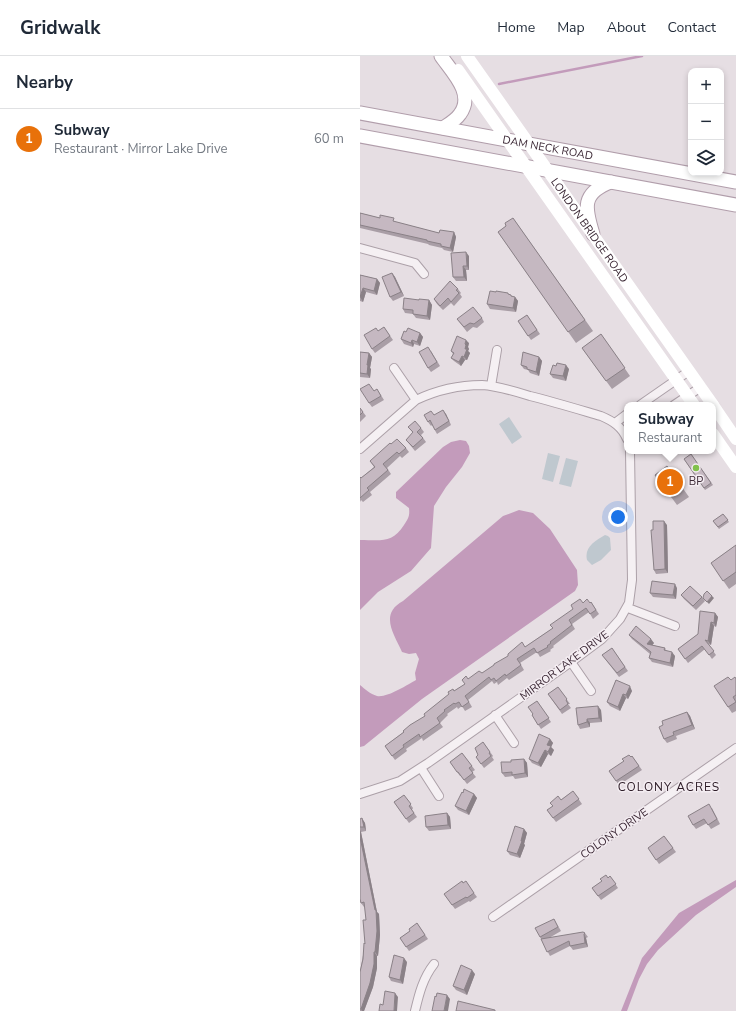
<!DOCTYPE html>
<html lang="en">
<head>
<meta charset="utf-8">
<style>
	:root { --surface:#fff; --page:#f6f6f7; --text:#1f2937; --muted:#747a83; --line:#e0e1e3; --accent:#7c3aed }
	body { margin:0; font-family:"Nunito Sans",sans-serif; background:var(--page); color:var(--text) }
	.controls { position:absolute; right:12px; top:12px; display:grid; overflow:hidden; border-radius:8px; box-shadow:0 2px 6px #0003 }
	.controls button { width:36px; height:36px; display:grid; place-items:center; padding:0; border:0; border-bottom:1px solid var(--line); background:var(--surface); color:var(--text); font:20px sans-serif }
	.you { position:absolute; left:258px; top:461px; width:14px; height:14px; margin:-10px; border:3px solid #fff; border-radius:50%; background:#1a73e8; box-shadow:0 0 0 6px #1a73e833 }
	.badge { display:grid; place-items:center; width:26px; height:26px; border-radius:50%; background:var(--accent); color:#fff; font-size:13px; font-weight:700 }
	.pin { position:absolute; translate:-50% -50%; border:2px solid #fff; box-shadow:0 1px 4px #0006 }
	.popup { position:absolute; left:264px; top:346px; width:92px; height:52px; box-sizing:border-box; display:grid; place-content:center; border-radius:8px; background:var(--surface); filter:drop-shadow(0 1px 3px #0005); font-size:13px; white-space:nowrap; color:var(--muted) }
	.popup b { font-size:15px; color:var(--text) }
	.popup::after { content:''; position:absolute; left:50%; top:100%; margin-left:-8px; border:8px solid transparent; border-top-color:var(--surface) }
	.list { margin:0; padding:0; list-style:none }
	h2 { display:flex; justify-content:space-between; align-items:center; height:52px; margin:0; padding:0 16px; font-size:17px }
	h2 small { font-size:13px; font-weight:400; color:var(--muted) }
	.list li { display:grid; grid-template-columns:26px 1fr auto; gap:12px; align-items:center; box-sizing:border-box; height:60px; padding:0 16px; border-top:1px solid var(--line) }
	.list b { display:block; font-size:15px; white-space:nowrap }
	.list p { margin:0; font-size:13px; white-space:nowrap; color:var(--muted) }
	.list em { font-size:13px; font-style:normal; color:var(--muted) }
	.icon { flex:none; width:22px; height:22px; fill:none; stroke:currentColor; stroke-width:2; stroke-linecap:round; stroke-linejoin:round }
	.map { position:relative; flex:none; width:376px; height:955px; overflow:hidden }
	header { display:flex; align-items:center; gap:24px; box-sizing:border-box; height:56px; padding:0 20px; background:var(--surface); border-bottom:1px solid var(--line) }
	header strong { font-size:19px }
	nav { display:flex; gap:22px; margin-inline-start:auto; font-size:14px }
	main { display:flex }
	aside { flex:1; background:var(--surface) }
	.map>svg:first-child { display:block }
</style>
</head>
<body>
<header>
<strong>Gridwalk</strong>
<nav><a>Home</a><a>Map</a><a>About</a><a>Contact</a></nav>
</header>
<main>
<aside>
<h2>Nearby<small></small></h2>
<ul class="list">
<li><span class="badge" style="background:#e8710a">1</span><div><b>Subway</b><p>Restaurant · Mirror Lake Drive</p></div><em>60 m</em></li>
</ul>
</aside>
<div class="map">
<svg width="376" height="955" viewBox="0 0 376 955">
	<rect width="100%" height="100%" fill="#e6dee3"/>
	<path fill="#bfc8cf" d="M149 361 162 381 152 388 139 368Z
		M188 397 200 400 193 426 182 423Z
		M206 402 218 405 211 431 199 428Z
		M245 479 248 480 250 482 251 494 241 504 232 509 227 504C224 491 235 485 245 479Z"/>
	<path fill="#c39bbb" d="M100 384 106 385 109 390 110 397 102 411 86 431 74 450 71 492 51 515 18 536 0 554V484C20 484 32 488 44 469 48 463 50 460 49 452L36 442V436L83 391 91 386Z
		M159 454 173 457 190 473 217 514 218 529 215 535 62 643 4 690 0 691V629C5 633 10 638 17 640 27 642 47 629 56 624L55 617 59 603 56 597 49 598 42 596C34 578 19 558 43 545L143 460Z
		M376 824V831L336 859 298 894 287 908 279 923 267 955H261L282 902 319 857Z"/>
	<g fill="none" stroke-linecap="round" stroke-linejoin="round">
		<path stroke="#c39bbb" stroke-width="2.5" d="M139 28 282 0"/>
		<g stroke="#aca0a8" stroke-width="10">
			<path id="minor" d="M0 192 55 207 64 218
				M34 312 56 344
				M131 330 137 294
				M280 349 329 315
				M314 349 341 331
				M255 367 267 358
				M0 393 56 344C77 334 99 329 122 329 138 330 154 335 170 340 194 346 217 353 241 360 253 365 262 371 267 383
				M268 552 315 570
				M211 606 231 635
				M135 659 154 687
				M61 712 79 740
				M0 738 40 725 68 707 211 606 242 583 260 563 269 547 272 524 270 395
				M133 861 376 692
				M55 955C59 938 63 922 74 908"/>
		</g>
		<g stroke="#b19eab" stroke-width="15">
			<g id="primary">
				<path d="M81 0C92 16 115 38 100 58 96 64 89 68 83 72"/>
				<path id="s2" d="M0 57 376 126"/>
				<path d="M0 80 376 149"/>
				<path d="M233 178C225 152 221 137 251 126"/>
			</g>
		</g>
		<use href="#minor" stroke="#f5f0f3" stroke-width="8"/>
		<g stroke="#fff" stroke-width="12">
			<path id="s1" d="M107 0 353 349"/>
			<path d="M98 14 334 349"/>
			<path d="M353 349 376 383"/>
			<path d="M353 378 376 411"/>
		</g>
		<use href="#primary" stroke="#fff" stroke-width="13"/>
	</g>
	<path fill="#a99ea6" d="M0 157 79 177 94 176 96 181 93 196 84 194 82 192 69 189 68 188 0 172Z
		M153 162 233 275 216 287 138 176 146 170Z
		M109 200V214H106L107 225H96L93 221Z
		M32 217 35 221 44 240 33 245 30 241Z
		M0 219 17 223 20 227 17 239 6 236 3 246 0 245Z
		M98 233 101 237 100 238 102 241 94 250 91 247 83 254 77 248 74 243Z
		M150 239 153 241H155L158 245 156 256 130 253 127 248Z
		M59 244H69L72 249 70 264 56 262 53 258 45 257 43 253Z
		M167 259 180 278 171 284 158 265Z
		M122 262 124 266 117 272 113 271 107 276 97 263Z
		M24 271 33 284 15 297 12 293 18 275Z
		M46 276 60 277 63 281 60 290 54 288 53 291 44 288 41 283Z
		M241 278 270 320 252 333 222 292Z
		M109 287 108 291 109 293 108 295 110 297 107 304H105L101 310 94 305 91 302 93 298 91 295Z
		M71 295 80 310 71 316 68 312Z
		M0 296 9 297 12 301 10 312 11 313 10 322 0 321Z
		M179 301 182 305 179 320 170 317 168 314 164 313 161 309Z
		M209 313 206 325 193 322 190 318Z
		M17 333 24 344 12 351 9 347 14 335Z
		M0 352 6 360 0 366Z
		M86 358 91 369 77 378 72 369 71 370 68 366 74 359Z
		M48 371 61 372 64 376 61 379 66 386 55 395 46 384 53 377Z
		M31 388 46 392 49 396 42 402 40 400 27 412 31 418 10 436 12 439 3 446 1 444 0 446V421L1 422 14 411 10 405Z
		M331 398 353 429 345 434 324 403Z
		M307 410 329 441 317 449 295 419Z
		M363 458 369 466 359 473 353 465Z
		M307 469 308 517 296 518 294 514Z
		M376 489V528L369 533 351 507Z
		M317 532 316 543 293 541 290 537Z
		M321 539 342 541 345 545 336 554 324 543Z
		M231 546 239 558 233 563 229 556 212 568 215 573 193 590 194 591 190 594 191 595 180 601 177 596 160 607 164 614 149 624 147 622 138 629 137 626 134 628 132 625 108 644 112 651 105 655 102 650 98 653 97 651 87 658 88 659 80 667 83 671 63 685 62 682 46 693 47 695 35 704 25 690 65 660 94 635 105 628 108 623 122 617 165 591 193 572 223 547H230Z
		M355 557 358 561 356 571 354 570 351 589 348 588 356 599 352 603 345 593 328 607 318 593 338 578Z
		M269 579 294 587 292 589 305 592 306 595 315 600 313 611 292 606 289 602 290 598 272 583Z
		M252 592 268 615 259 621 242 599Z
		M376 623V655L372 657 354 630 371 624Z
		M256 624 272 635 268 643 266 642 260 655 250 650 247 646Z
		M198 631 210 648H208L211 652 202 658 188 638Z
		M177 645 191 666 181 673 172 659 173 658Z
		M241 654 242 666 230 667V671L220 673 218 669Z
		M327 656 330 660 335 673 316 680 317 683 307 687 304 683 303 669Z
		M190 683 193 687 191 691 194 694 191 700 188 698 181 711 172 707 169 703Z
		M123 686 133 700 132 701 134 704 124 712 116 701 118 699Z
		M102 697 115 714 112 716 116 721 107 728 101 720H100L90 706Z
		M272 700 282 714 259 729 249 715Z
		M164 703 167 707 168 721 155 723 153 720 145 721 142 717 151 706Z
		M213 735 222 748 196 766 187 754Z
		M114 738 117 742 109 759 98 754 95 750Z
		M44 739 53 752 52 754 57 761 49 767 34 746Z
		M352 752 360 768 351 773 347 767 336 773 333 769Z
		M87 757 90 761 91 773 69 775 66 771Z
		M0 763 5 767 6 775 1 776 17 856 19 858 20 879 18 900H17V912L13 931 4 955H0V916L5 888 6 864 5 851H4L1 847 0 843Z
		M164 773 167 777 164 788 165 789 160 802 150 799 147 795Z
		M304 780 316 796 299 808 288 792Z
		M250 820 258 832 241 844 232 832Z
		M103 827 114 837 117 841 110 846 109 845 95 853 84 838Z
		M194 863 201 875 189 882 225 877 228 881 226 882 228 891 213 894 210 890 190 900 180 881Z
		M57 867 68 883 49 895 40 882 50 875Z
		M47 906 43 928 31 925 29 921Z
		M115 918 107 939 96 934 93 930Z"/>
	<path fill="#8a8187" d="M94 176 96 181 93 196 90 192Z
		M106 196 109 200V214L107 210Z
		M103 210 106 214 107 225 104 221Z
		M32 217 35 221 44 240 41 236Z
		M17 223 20 227 17 239 14 235Z
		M3 232 6 236 3 246 0 241Z
		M155 241 158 245 156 256 153 252Z
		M69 244 72 249 70 264 67 260Z
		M60 277 63 281 60 290 57 286Z
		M52 284 54 288 53 291 51 287Z
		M106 284 109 287 108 291 109 293 108 295 110 297 107 304 104 301 105 288Z
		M9 297 12 301 10 312 11 313 10 322 7 318V309Z
		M102 300 105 304 101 310 99 306Z
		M179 301 182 305 179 320 176 316Z
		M206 309 209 313 206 325 203 320Z
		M83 354 86 358 91 369 89 365Z
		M304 465 307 469 308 517 305 513Z
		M315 528 317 532 316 543 313 539Z
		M352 540 354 542 349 548 347 546Z
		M355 557 358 561 356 571 354 567Z
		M351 566 354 570 351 589 348 585Z
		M291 583 294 587 290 592 287 588Z
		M312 596 315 600 313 611 310 607Z
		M270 630 272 635 268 643 266 639Z
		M263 638 266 642 260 655 258 651Z
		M238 650 241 654 242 666 239 662Z
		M327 656 330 660 335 673 332 669Z
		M227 663 230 667V671L227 666Z
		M190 683 193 687 191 691 194 694 191 700 188 696 187 689Z
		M185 694 188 698 181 711 178 707Z
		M164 703 167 707 168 721 165 717Z
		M114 738 117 742 109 759 106 755Z
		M87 757 90 761 91 773 88 769Z
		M2 762 5 767 6 775 4 771Z
		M164 773 167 777 164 788 165 789 160 802 157 798Z
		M0 774 1 776 17 856 19 858 20 879 18 900 15 896V854L0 781Z
		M224 878 226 882 228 891 225 887Z
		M14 896 17 900V912L13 931 4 955H2L1 953Z
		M44 902 47 906 43 928 40 924Z
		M112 914 115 918 107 939 104 934Z
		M35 937 38 941 37 955H34Z
		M87 939 90 943 88 955H84Z"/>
	<path fill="#c5b8c1" stroke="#8a8187" d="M0 157 20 162V159L34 162 33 165 79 177 80 174 94 176 90 192 81 190V188L67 185V184L0 169Z
		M153 162 225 264 208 276 138 176 146 170 145 167Z
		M106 196 107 210H103L104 221H93L91 197Z
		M32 217 41 236 30 241 22 221Z
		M0 219 17 223 14 235 3 232 0 241Z
		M90 225 98 233 96 234 99 237 91 246 88 242 80 250 74 243Z
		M130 235 136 236V235L148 237V238L151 239V240L155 241 153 252 127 248Z
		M44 242 59 244V243L69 244 67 260 53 258V254L43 253Z
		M113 251 122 262 114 268 110 267 104 271 97 263Z
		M167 259 177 274 168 280 158 265Z
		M24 271 30 280 12 293 4 279 16 272 18 275Z
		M48 272 60 277 57 286 52 284 51 287 41 283 44 275 46 276Z
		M241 278 265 312 246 325 222 292Z
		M97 280 106 284 105 288 106 289 105 293H107L104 301 102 300 99 306 91 302 94 297 91 295Z
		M68 291 77 306 68 312 59 296Z
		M0 296 9 297 7 309H8L7 318 0 317Z
		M163 296 179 301 176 316 167 313V311L161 309Z
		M197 307 206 309 203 320 190 318 193 309 196 310Z
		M9 328 14 335 17 333 21 340 9 347 0 333Z
		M0 352 3 356 0 359Z
		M83 354 89 365 75 374 70 364 68 366 64 359 71 355 74 359Z
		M55 365 61 372 57 376 63 382 53 391 46 384 53 376 48 371Z
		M37 383 46 392 39 398 37 396 23 408 28 414 7 432 9 434 0 442V421L1 422 15 411 10 405 30 387 31 388Z
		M331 398 351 427 344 432 324 403Z
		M307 410 323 433 311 441 295 419Z
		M363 458 368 464 358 471 353 465Z
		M293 465H304L305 513 294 514 291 474H293Z
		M376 489V516L363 525 351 507Z
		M292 525 315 528 313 539 290 537Z
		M330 530 342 541 333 550 321 539Z
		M347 535 352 540 347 546 343 542 344 538Z
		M220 543 223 547 227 543 230 547 231 546 236 554 230 558 226 552 209 564 212 569 190 586 191 587 187 590 188 591 177 597 174 592 157 603 161 609 146 620 145 618 136 625 134 622 131 624 129 621 105 640 109 646 102 651 99 646 95 648 94 647 84 654 85 655 77 662 80 667 60 681 59 678 43 689 44 691 32 700 25 690 44 676 43 675 50 669 65 660 64 658 89 638 88 636 93 633 94 635 105 628 102 624 106 620 108 623 119 615 122 617 134 609V608L148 600V598L162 586 165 591 193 572 190 569 213 553 211 549Z
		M340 555 355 557 354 567 351 566 348 585 345 584 354 595 349 599 342 590 325 603 318 593 338 578Z
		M276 570 291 583 287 588 305 592 304 594 312 596 310 607 289 602 291 596 269 579Z
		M252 592 265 611 257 617 242 599Z
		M368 621 371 624 375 621 376 623V639L373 641 376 646 368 651 354 630Z
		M256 624 270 630 266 639 263 638 258 651 247 646Z
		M198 631 207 643 206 644 208 648 200 654 188 638Z
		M177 645 189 662 178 669 172 659 173 658 168 651Z
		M238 650 239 662 227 663V666L218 669 216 652Z
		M327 656 332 669 313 676 314 679 304 683 299 671 303 669 302 665Z
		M179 678 190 683 187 689 191 690 188 696 185 694 178 707 169 703Z
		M123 686 130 696 129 697 131 700 121 708 116 701 118 699 115 692Z
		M102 697 112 710 109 712 113 717 104 724 98 716H97L90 706Z
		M269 699 271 701 272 700 279 710 256 725 249 715 264 705 262 703Z
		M164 703 165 717 152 719V716L142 717 141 706H151V704Z
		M104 733 114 738 106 755 95 750 102 736 103 737Z
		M213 735 219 743 193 762 187 754 193 750 190 747 198 740 201 744Z
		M44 739 51 748 49 750 54 757 46 763 34 746Z
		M349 748 357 763 348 769 344 763 333 769 328 760Z
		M87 757 88 769 66 771 65 760Z
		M2 762 4 771H0V763Z
		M155 770 164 773 161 785H162L157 798 147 795Z
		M304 780 313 792 296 804 288 792Z
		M0 781 15 854H16L17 875 15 896H14V908L10 927 1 953H0V916L3 903 4 887 5 888 3 864H6L4 846 1 847 0 843Z
		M246 819 248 822 250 820 256 828 238 840 232 832 242 825 240 823Z
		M102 825 103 827 106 825 114 837 107 842 106 841 92 849 84 838Z
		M194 863 198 871 180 881 175 872Z
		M57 867 65 879 46 891 40 882 50 875 49 873Z
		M223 876 225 877 224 878 225 887 210 890 209 885 187 896 181 883Z
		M34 899 44 902 40 924 29 921Z
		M101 909 112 914 104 934 93 930Z
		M25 935 35 937 34 955H19L20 948 23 949Z
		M77 937 87 939 84 955H72L75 940 76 941Z
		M98 945 135 954V955H96Z"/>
	<circle fill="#81c14c" stroke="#f4edf2" stroke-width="1.5" cx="336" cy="412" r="4"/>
	<g text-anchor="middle" stroke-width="3" stroke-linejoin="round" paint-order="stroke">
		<g font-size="11" fill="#3b2835" stroke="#f4edf2">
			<text dy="4" stroke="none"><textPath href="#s2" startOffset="191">DAM NECK ROAD</textPath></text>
			<text dy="4" stroke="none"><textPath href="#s1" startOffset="213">LONDON BRIDGE ROAD</textPath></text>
			<text transform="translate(204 609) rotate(-37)" y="4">MIRROR LAKE DRIVE</text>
			<text transform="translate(254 777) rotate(-35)" y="4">COLONY DRIVE</text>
		</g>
		<g font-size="11" fill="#3b2835" stroke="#f4edf2">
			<text x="336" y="429">BP</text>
		</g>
		<g font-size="12" letter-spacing="1" fill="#2c1b26" stroke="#f4edf2">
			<text x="309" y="735">COLONY ACRES</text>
		</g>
	</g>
</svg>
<div class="controls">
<button>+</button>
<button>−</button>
<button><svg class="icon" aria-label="layers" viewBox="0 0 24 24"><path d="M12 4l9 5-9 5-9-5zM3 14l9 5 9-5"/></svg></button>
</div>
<div class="you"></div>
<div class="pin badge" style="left:310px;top:426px;background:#e8710a">1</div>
<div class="popup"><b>Subway</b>Restaurant</div>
</div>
</main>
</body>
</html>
